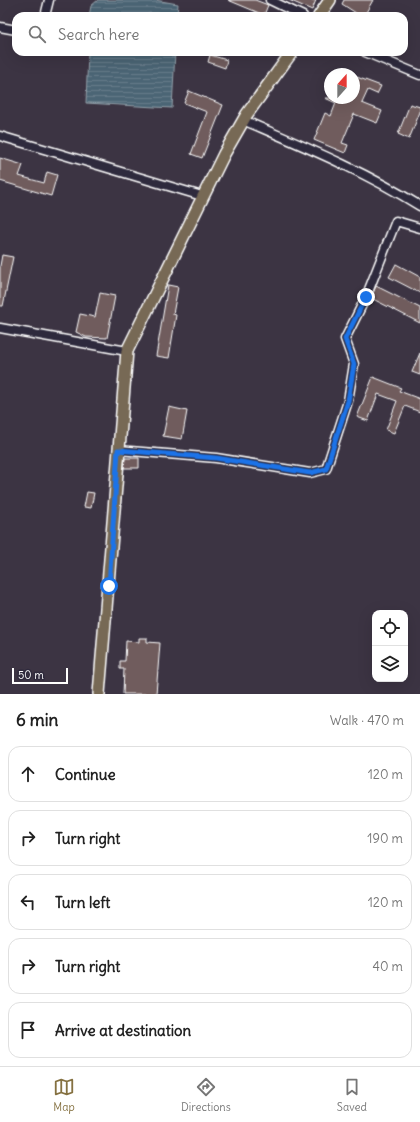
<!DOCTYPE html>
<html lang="en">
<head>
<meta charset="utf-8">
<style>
	:root { --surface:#fff; --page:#f6f6f6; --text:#222; --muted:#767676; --line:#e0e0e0; --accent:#857141 }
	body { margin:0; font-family:Delius,sans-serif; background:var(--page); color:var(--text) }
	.controls { position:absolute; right:12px; bottom:12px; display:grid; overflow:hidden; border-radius:8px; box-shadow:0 4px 16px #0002 }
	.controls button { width:36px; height:36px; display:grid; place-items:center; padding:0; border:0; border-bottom:1px solid var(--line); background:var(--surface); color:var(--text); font:20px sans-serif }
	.compass { position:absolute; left:324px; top:68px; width:36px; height:36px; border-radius:50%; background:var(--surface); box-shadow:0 4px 16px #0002; rotate:21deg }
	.scale { position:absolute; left:12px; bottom:10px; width:56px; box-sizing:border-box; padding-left:4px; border:2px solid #fff; border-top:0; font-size:11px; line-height:14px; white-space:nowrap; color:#fff; -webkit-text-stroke:3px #2f2a3d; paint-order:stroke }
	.stop { position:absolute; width:12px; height:12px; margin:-9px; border:3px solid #1a73e8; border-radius:50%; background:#fff }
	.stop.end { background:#1a73e8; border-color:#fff; box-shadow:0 1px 4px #0008 }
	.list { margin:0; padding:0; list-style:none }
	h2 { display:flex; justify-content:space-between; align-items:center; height:52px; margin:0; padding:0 16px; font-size:17px }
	h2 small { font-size:13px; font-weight:400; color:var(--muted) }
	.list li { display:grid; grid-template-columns:26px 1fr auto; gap:12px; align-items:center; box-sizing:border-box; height:56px; margin:0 8px 8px; padding:0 8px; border:1px solid var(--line); border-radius:12px }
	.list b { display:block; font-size:15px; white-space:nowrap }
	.list em { font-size:13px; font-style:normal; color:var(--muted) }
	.icon { flex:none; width:22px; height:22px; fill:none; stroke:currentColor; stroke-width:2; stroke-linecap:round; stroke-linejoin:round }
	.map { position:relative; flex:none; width:420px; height:694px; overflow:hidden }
	.search { position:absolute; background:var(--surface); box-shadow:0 4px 16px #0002; left:12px; right:12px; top:12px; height:44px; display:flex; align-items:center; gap:10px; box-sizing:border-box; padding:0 14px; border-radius:12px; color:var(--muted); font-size:15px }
	.sheet { height:372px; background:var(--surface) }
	nav { display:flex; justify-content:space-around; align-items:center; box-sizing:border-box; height:56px; border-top:1px solid var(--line); background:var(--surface); font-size:11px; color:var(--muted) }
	nav a { display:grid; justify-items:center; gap:2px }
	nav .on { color:var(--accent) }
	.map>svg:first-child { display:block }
</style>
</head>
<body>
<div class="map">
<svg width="420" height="694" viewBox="0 0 420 694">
	<defs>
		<pattern id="water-rules" width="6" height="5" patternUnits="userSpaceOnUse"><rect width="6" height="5" fill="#4c6575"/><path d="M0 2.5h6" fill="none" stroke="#677c8a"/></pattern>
	</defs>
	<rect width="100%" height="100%" fill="#3c3443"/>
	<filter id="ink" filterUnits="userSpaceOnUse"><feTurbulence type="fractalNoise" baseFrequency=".025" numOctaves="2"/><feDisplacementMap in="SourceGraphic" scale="8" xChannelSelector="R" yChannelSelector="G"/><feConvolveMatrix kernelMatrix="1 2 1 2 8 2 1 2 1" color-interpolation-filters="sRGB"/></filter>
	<g filter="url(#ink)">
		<path fill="url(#water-rules)" stroke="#94a3ac" d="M98 0H155L178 4 177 16H89L91 6Z
			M88 52H175L172 108 86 103Z"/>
		<path fill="#705c5d" stroke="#fff" d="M228 0H255L268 5 264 15Z
			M289 0H316L312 10Z
			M344 0H373L364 16H354L356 13 342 4Z
			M210 55 227 60 225 68 208 62Z
			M354 76 381 86 377 94 368 90 362 103 382 111 377 123 354 114 342 143 348 145 345 153 314 140 325 113 331 116 336 103 325 98H354Z
			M189 91 223 105 202 158 191 154 207 112 184 103Z
			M410 104 420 107V112L409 139 398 134Z
			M0 158 23 165 19 176 44 183 47 172 57 175 51 196 0 181Z
			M2 255 13 257 3 306H0V266Z
			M396 264 420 277V293L389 277Z
			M168 285 178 287 173 314 176 315 169 358 156 356Z
			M376 286 420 308V323L371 298Z
			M100 293 115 296 107 338 86 337 76 332 80 314 95 317Z
			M420 353V375L412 372Z
			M373 377 401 388 399 391 420 399V412L405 406 394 433 386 430 397 401 378 394 368 421 357 417Z
			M169 407 187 411 182 439 163 436Z
			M125 458H139V468H124Z
			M87 492 94 493 91 508 84 507Z
			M139 638H147V642L160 643 156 694H123L124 669H120V661H125L126 641 139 642Z"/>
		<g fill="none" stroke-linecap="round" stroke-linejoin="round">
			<g stroke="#fff" stroke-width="11">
				<path id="minor" d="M270 0 303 16
					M45 16 49 0
					M0 27 16 30
					M365 52 420 75
					M243 120C303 146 364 171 420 206
					M0 136 202 196
					M0 328 127 351
					M118 450 216 458 310 473 326 469 348 401 354 364 345 339 366 297 396 221 420 228"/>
			</g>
			<g stroke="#fff" stroke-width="14">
				<path id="major" d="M319 16 330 0
					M99 694 127 351 224 154 247 114 292 52"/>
			</g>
			<use href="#minor" stroke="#2f2a3d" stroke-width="8"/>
			<use href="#major" stroke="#776954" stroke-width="11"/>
		</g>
	</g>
	<g fill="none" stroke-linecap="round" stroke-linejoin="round" filter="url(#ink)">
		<path stroke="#1a73e8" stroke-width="5" d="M109 586 118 450 216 458 310 473 326 469 348 401 354 364 345 339 366 297"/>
	</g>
</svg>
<div class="controls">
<button><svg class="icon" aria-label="locate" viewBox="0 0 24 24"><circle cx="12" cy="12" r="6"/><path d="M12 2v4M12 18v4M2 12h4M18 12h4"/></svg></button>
<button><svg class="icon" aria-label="layers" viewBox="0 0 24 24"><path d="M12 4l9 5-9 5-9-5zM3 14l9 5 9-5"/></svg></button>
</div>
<svg class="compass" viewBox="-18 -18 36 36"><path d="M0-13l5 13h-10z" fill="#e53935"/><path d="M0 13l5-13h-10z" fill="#767676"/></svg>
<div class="scale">50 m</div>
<div class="stop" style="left:109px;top:586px"></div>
<div class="stop end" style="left:366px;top:297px"></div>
<div class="search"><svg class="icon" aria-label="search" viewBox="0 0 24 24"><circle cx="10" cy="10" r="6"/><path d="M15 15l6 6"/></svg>Search here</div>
</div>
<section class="sheet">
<h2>6 min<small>Walk · 470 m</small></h2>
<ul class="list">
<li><svg class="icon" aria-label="ahead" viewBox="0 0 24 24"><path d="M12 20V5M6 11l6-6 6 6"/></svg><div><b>Continue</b></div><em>120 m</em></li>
<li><svg class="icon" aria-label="right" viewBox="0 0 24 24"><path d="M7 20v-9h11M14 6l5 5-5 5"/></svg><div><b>Turn right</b></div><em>190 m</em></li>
<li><svg class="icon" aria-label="left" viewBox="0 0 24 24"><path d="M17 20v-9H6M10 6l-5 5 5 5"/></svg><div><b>Turn left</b></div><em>120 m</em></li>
<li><svg class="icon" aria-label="right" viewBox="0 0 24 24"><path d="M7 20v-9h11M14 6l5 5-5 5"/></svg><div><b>Turn right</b></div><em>40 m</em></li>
<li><svg class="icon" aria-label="arrive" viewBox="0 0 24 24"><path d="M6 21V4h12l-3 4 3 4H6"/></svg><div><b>Arrive at destination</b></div></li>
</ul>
</section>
<nav>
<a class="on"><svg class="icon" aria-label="map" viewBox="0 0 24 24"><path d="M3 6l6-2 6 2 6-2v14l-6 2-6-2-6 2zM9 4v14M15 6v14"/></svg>Map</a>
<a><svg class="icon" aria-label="directions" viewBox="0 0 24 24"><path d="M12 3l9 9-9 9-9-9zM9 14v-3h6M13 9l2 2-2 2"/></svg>Directions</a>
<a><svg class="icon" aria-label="saved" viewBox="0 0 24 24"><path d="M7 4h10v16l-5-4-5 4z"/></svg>Saved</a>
</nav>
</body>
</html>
